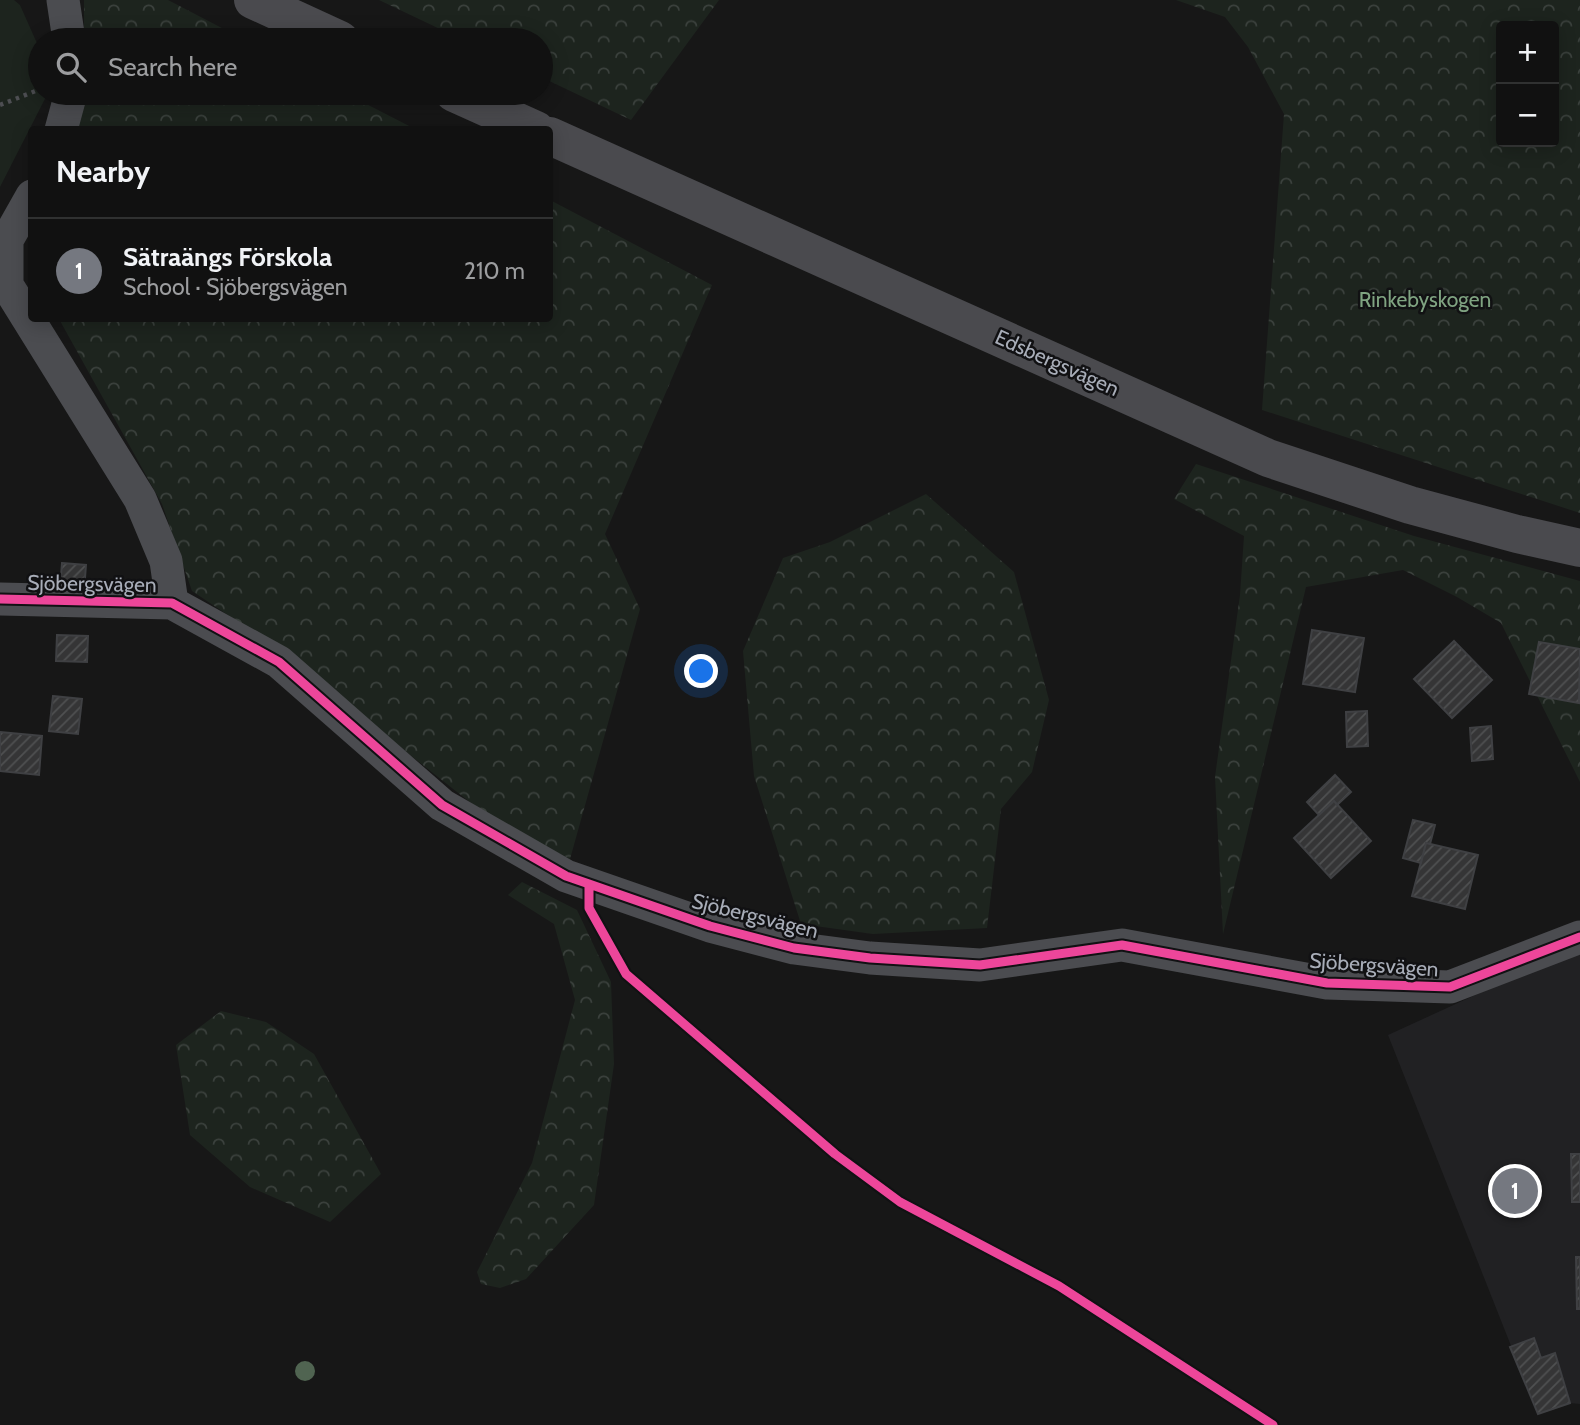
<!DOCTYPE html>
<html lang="en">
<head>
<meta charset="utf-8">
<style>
	:root { --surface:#111; --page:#1e1f1f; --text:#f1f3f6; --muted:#9c9d9f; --line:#303131; --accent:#757880 }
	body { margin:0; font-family:Cabin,sans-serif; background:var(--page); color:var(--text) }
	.controls { position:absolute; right:21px; top:21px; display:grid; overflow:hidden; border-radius:7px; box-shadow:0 4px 18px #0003 }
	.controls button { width:63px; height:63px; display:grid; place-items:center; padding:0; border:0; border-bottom:2px solid var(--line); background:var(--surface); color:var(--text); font:35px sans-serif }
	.you { position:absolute; left:702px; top:672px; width:24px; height:24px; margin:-18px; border:5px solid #fff; border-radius:50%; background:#1a73e8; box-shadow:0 0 0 10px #1a73e833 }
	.badge { display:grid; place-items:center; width:46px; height:46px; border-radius:50%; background:var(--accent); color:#fff; font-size:23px; font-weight:700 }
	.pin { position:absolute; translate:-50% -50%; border:4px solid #fff; box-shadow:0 2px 7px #0006 }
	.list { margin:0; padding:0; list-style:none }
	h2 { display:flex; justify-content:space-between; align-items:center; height:91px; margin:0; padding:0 28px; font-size:30px }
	h2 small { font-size:23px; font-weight:400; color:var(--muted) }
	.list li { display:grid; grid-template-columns:46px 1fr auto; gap:21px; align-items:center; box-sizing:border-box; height:105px; padding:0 28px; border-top:2px solid var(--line) }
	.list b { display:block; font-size:26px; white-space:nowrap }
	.list p { margin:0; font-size:23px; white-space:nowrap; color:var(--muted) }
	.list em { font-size:23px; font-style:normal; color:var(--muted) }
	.icon { flex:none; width:38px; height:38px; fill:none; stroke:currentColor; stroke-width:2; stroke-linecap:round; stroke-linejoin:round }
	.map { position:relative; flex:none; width:1580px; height:1425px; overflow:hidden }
	.search { position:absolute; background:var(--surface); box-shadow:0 4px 18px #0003; left:28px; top:28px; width:525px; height:77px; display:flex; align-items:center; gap:18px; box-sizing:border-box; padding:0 24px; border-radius:38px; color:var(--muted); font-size:26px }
	.panel { position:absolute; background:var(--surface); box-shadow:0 4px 18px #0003; left:28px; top:126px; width:525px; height:196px; border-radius:7px }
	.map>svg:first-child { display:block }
</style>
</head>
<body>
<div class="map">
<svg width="1580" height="1425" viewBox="0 0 1580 1425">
	<defs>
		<pattern id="forest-crowns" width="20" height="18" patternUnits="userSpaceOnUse" patternTransform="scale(1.75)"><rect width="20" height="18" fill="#1d241e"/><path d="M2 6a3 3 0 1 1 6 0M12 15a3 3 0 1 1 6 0" fill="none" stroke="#3b413d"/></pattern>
		<pattern id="building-hatch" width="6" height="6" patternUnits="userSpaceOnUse" patternTransform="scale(1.75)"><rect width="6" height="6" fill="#353536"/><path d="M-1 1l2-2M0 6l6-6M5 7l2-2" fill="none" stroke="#4f5051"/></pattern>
	</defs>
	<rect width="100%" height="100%" fill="#171717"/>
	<path fill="#212123" d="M1580 947V1404L1570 1403 1538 1414 1388 1035Z"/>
	<path fill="#1d241e" d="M0 0H14L20 5 40 50V93H48L0 187Z"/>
	<path fill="url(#forest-crowns)" fill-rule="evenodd" d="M84 0H168L245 40H84Z
		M379 0H719L631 120 541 77V40H463Z
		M1176 0H1580V513L1262 410 1284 114 1248 47 1225 17ZM1501 26H1554V142H1501Z
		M83 93H345L415 129 75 130Z
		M550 200 712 285 605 534 640 609 570 859 490 818 258 635 192 591 162 504 59 319 550 318Z
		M1196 464 1414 536 1580 581V782L1501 623 1457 597 1403 570 1306 587 1223 934 1215 777 1240 595 1244 536 1174 499Z
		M926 494 1014 572 1049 700 1032 772 1001 809 987 928 873 934 801 924 754 776 743 651 783 558 830 542Z
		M522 882 577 910 611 982 614 1064 594 1205 526 1279 500 1288 481 1284 477 1272 532 1163 575 1000 554 924 508 895Z
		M221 1011 266 1022 314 1054 381 1174 330 1222 250 1187 190 1135 176 1045Z"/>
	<path fill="url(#building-hatch)" stroke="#3f4043" stroke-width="2" d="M62 563 86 565 84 591 60 589Z
		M1312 630 1364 638 1355 692 1303 684Z
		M57 635 88 636 87 662 56 661Z
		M1454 641 1492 680 1452 718 1414 679Z
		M1539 642 1580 649 1579 703 1529 694Z
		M53 696 82 699 78 734 49 731Z
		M1367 711 1368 746 1347 747 1346 712Z
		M1491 726 1493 759 1472 761 1470 728Z
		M0 732 42 736 39 775 0 771Z
		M1335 775 1351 792 1337 805 1334 801 1319 815 1307 802Z
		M1334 801 1371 841 1331 878 1294 838Z
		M1413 820 1435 825 1430 844 1426 843 1421 863 1403 858Z
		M1426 843 1478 855 1465 909 1412 896Z
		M1571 1154H1580V1202H1572Z
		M1576 1257H1580V1309H1577Z
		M1534 1338 1541 1358 1555 1353 1570 1403 1538 1414 1510 1347Z"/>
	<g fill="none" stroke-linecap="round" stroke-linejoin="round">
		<path stroke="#4d4e52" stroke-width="4.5" stroke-dasharray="3.5 5" stroke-linecap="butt" d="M0 105 38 90"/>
		<path stroke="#4b4c50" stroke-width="33" d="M63 0 69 40
			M61 130 71 93
			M32 196 7 240V285L140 499 166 561 172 603
			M0 599 172 603 279 662 442 805 566 876 710 926 794 948 870 958 980 965 1122 945 1327 983 1450 987 1580 937"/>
		<path stroke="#4a4a4e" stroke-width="38" d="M253 0 340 40
			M454 93 536 130
			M550 136 1268 458 1410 505 1517 534 1580 548"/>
		<g stroke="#111113" stroke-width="13">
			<path id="cycleway" d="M0 599 172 603 279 662 442 805 566 876 710 926 794 948 870 958 980 965 1122 945 1327 983 1450 987 1580 937
				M589 884V908L626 974 835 1154 900 1202 1059 1286 1273 1425"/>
		</g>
		<use href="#cycleway" stroke="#ed469a" stroke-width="9"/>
	</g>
	<circle fill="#506451" cx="305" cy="1371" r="10"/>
	<g text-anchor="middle" stroke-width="5" stroke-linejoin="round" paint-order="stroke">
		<g font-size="21" fill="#7fa381" stroke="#111113">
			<text x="1425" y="307">Rinkebyskogen</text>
		</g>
		<g font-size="21" fill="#a8adb8" stroke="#111113">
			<text transform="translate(1057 363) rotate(24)" y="7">Edsbergsvägen</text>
			<text transform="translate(92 584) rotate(1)" y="7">Sjöbergsvägen</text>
			<text transform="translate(755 916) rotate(14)" y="7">Sjöbergsvägen</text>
			<text transform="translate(1374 965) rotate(4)" y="7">Sjöbergsvägen</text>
		</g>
	</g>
</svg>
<div class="controls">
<button>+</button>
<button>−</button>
</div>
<div class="you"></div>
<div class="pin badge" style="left:1515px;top:1191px">1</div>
<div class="search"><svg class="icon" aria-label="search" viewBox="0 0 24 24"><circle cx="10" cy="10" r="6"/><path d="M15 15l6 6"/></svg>Search here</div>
<section class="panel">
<h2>Nearby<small></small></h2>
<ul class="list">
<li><span class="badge">1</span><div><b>Sätraängs Förskola</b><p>School · Sjöbergsvägen</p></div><em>210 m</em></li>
</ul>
</section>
</div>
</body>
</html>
